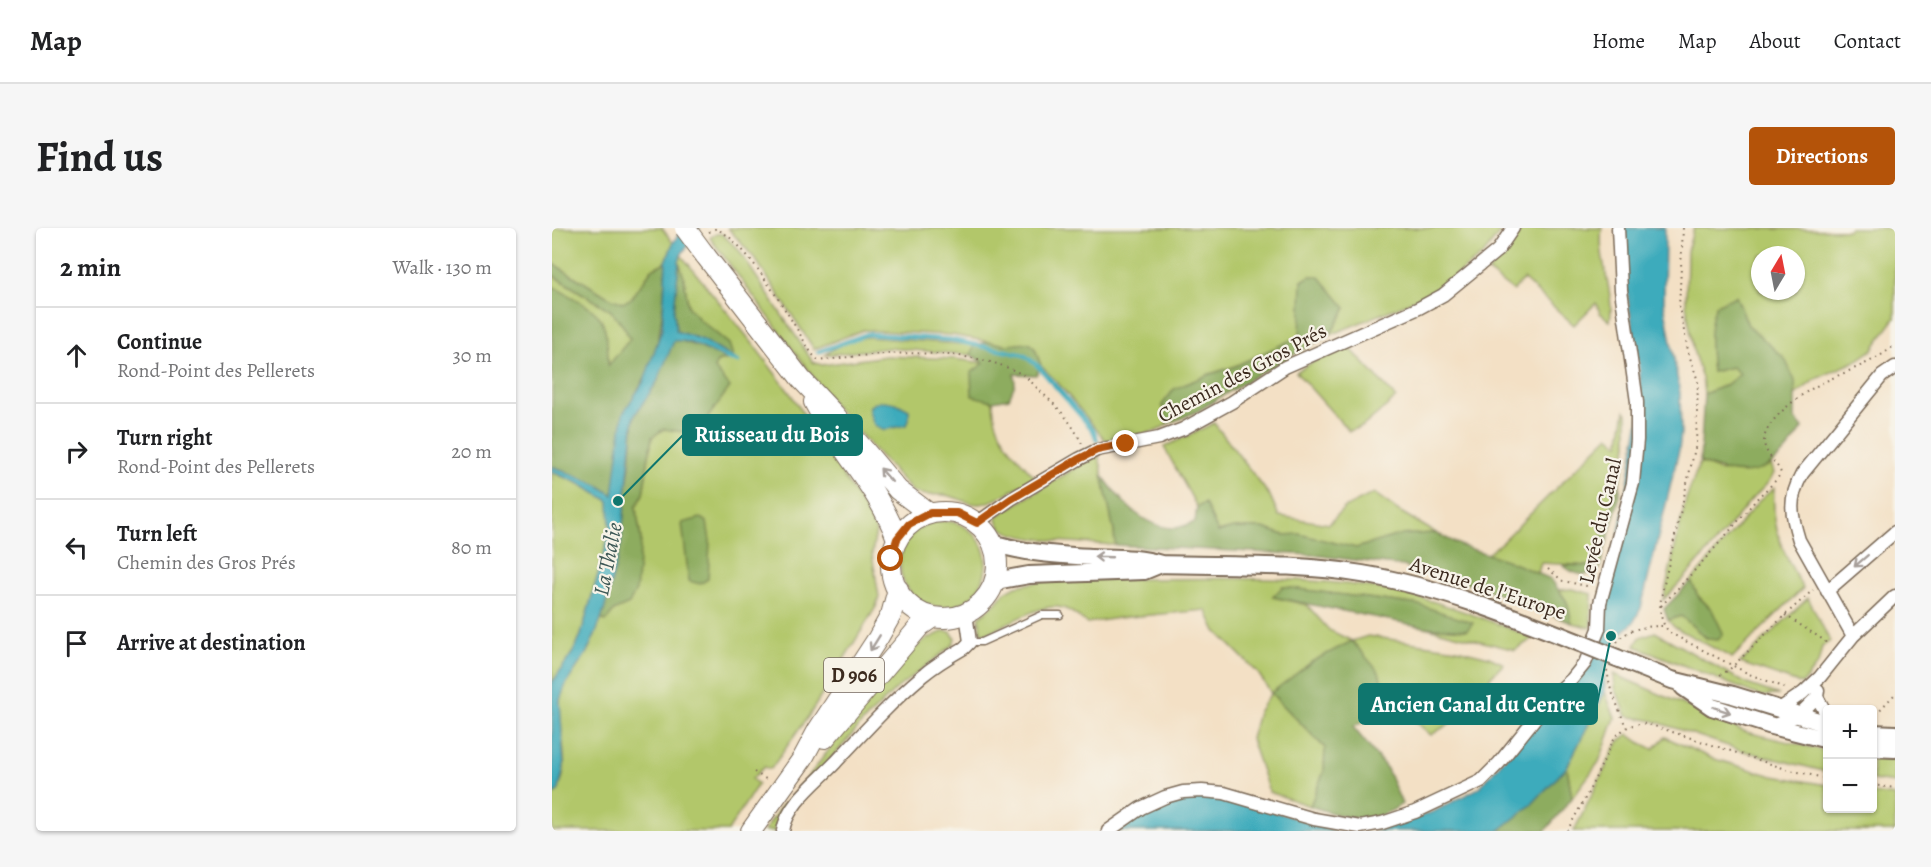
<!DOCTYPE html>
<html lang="en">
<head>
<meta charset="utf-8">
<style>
	:root { --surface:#fff; --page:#f6f6f6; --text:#202124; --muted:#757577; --line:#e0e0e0; --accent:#b45309 }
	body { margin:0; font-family:Alegreya,serif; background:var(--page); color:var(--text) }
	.controls { position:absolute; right:18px; bottom:18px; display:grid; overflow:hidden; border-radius:6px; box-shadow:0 2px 4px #0004 }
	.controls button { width:54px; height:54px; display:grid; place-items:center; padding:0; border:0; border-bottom:2px solid var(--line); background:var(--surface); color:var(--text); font:30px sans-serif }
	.compass { position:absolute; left:1199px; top:18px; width:54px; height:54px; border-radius:50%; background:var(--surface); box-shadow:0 2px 4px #0004; rotate:10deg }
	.stop { position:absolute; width:18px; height:18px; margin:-14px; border:4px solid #b45309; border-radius:50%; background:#fff }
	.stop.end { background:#b45309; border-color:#fff; box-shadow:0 2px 6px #0008 }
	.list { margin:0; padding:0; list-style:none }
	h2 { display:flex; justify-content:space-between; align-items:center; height:78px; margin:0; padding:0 24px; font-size:26px }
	h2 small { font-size:20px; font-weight:400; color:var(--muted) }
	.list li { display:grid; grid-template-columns:39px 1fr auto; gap:18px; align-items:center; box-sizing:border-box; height:96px; padding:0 24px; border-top:2px solid var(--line) }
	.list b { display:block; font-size:22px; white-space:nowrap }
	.list p { margin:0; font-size:20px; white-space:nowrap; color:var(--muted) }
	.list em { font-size:20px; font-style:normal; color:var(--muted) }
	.icon { flex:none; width:33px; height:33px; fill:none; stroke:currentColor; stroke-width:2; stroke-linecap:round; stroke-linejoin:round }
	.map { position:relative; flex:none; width:1343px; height:603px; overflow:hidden; border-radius:6px }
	header { display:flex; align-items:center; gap:36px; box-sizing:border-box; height:84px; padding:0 30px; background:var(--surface); border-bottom:2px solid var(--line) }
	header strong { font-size:28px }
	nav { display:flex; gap:33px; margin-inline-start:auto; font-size:21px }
	.intro { display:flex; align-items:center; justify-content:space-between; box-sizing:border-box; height:144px; padding:0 36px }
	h1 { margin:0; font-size:42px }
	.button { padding:15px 27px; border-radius:6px; background:var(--accent); color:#fff; font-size:21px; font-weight:700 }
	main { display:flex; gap:36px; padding:0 36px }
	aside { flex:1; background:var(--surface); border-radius:6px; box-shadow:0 2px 4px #0004 }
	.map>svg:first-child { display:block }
</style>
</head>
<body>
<header>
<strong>Map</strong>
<nav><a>Home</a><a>Map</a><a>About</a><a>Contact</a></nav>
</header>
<div class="intro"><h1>Find us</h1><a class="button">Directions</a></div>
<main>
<aside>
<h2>2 min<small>Walk · 130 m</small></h2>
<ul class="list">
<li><svg class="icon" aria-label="ahead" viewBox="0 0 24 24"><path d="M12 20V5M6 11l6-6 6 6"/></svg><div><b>Continue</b><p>Rond-Point des Pellerets</p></div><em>30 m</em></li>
<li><svg class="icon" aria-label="right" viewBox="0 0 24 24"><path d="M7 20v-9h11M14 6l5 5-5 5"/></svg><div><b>Turn right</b><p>Rond-Point des Pellerets</p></div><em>20 m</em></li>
<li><svg class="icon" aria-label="left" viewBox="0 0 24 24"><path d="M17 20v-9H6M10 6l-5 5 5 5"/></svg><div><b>Turn left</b><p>Chemin des Gros Prés</p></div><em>80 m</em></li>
<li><svg class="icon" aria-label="arrive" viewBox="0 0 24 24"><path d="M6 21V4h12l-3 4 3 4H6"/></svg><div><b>Arrive at destination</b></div></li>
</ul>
</aside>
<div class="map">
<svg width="1343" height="603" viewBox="0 0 1343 603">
	<rect width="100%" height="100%" fill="#f7f3e8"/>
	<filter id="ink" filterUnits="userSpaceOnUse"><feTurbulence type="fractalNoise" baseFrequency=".0167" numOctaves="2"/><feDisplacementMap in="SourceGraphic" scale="12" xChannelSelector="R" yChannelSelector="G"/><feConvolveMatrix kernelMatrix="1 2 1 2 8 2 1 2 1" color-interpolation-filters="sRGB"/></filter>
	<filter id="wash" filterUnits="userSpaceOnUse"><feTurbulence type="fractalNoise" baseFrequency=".008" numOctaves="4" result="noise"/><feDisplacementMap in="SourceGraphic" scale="24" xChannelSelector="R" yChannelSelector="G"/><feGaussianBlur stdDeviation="1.35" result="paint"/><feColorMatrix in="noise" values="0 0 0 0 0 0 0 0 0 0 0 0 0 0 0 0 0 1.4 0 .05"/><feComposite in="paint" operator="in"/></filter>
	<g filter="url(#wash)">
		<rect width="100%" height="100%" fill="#f3e0c5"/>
		<path fill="#b2c76b" stroke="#767844" stroke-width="1.5" fill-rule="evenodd" d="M0 0H110L121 15 114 34 100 41 80 70 71 76 56 69 0 35Z
			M176 0H951L931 27 891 57 856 75 778 107 794 80 750 53 749 108 681 139 655 147 611 177 616 196 605 203 554 213 506 155 489 138 483 121 477 115 455 117 400 107 311 102 262 121 204 32Z
			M970 0H1050C1045 31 1063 62 1058 93L1048 85 1044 75 1022 97 971 51 961 63 936 44Z
			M1142 0 1296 2 1298 0H1343V90L1320 122 1304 133 1264 151 1243 167C1242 128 1218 124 1197 99 1191 90 1188 78 1184 69L1164 77C1156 98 1158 122 1160 144L1180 139 1189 146 1174 157 1152 166 1150 150 1142 125 1134 76 1135 23ZM1208 27H1244V63H1208Z
			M164 6H170L186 21 261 134 270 137 334 128 403 131 432 135 429 169 441 173C441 206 462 226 483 249 470 256 443 275 428 276 417 277 404 268 392 267 380 266 371 269 360 263L283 178 158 10Z
			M129 27 198 112 240 168 313 282 324 303 320 326 327 369 324 379 258 486 219 541 212 539 200 551 206 556 176 603H0V568C24 545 5 503 8 474 9 455 25 441 34 426 40 415 44 403 49 391L54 393 63 382 77 376 89 312 84 279 91 266 100 209 112 201 165 134 182 130 136 79 132 50 127 34Z
			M0 47 58 82 72 99 78 111 56 139 55 116 37 80 0 58Z
			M315 109 422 117 419 127 337 120 273 127C283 118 302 110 315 109Z
			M797 119 844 170 811 198 797 203 744 144 766 131Z
			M1073 183 1075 186V216L1072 241 1040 338 989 335 986 345 935 326 949 315 1057 208 1067 216Z
			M662 195 718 268 727 288 777 296 792 280 822 265 847 283 884 305 847 307 804 320 747 307H732L711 300H682L666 304 653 276 645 279 612 219Z
			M547 228 562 303 563 317C539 315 467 314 450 300 446 296 445 293 445 288L535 233Z
			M1148 234 1167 243 1215 239 1219 236 1222 245C1217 257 1207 263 1198 273 1170 308 1142 341 1111 372L1134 271Z
			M0 244 26 255 58 273V304L29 407 21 424 0 455Z
			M1222 260C1219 301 1231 325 1251 360L1180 430 1122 399 1116 392 1129 388 1155 411 1160 382 1146 368 1139 353 1207 273Z
			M348 336a43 43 0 1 1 86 0a43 43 0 1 1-86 0Z
			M554 351C643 352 735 346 824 360 878 369 931 390 982 410L963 422 872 399 915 402 868 377 730 359 721 369 755 377 777 402 800 413 816 408 905 421 937 429 952 436 939 448 932 464 902 493 879 507 857 488 831 459 827 444 719 465 773 520 772 543 758 578 717 564 699 511 706 484 719 465 706 445 664 403 654 382 566 390 535 395C526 389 517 380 506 379 487 377 453 397 436 405H429L427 389 443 376 453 364 464 358 491 353Z
			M1020 361 1040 366 1039 400 1020 395 1015 374 1007 362Z
			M1256 370 1278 413 1270 419 1266 436 1250 456 1188 435Z
			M392 403 399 404 403 410 401 417 344 461 310 495 286 523 240 570 223 598V603H212L230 577 240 570 298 494 345 438 371 413Z
			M1103 404 1195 456 1227 467 1208 468 1083 418 1088 409Z
			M1062 446 1194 504 1275 523V544L1188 522 1102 493 1075 488 1063 460Z
			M1053 464 1063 490 1047 534 1020 570 1015 539Z
			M1076 506 1087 514 1101 521 1113 509 1159 530 1221 548 1275 557 1276 580H1320L1321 565 1343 568V603H1022L1066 514Z
			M1320 530 1343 531V555L1321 552Z"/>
		<path fill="#8dac5f" stroke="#646b3e" stroke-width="1.5" d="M114 34C111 76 111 126 86 161L61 267 46 257 0 238V58C13 66 40 78 48 90 56 103 56 124 56 138L78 111 72 99 58 82 0 47V35L56 69 71 75 80 70 100 41Z
			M127 34 132 50 136 79 148 92 177 116 182 131 151 112 124 103 122 83Z
			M758 48H767L794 80 778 107 701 149 646 183 616 196 610 177 622 161 655 147 681 139 748 108 750 53Z
			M1184 68 1196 97 1233 131 1243 153V191L1251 200C1221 245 1199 256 1148 234L1152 166 1174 157 1188 146 1180 139 1160 144C1158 122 1155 98 1164 77Z
			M126 112 145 118 175 131 165 134 162 140 178 159 154 192 137 205 112 201 100 209 91 266 84 279 89 312 84 362 77 376 63 382 54 393 49 391 69 316 71 284 78 238 82 188 105 154 121 113Z
			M437 114 455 117 477 115 483 121 489 138 484 147 462 146 463 156 457 170 441 173 420 168 419 145 432 135 419 127 422 117Z
			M550 247C567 271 589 298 620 300 627 301 636 296 643 294L645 279 653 275 666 304 682 300H711L732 307 747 306 804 320 847 307 884 305 910 318 954 332 999 351 1015 374 1020 395 926 358 851 338 761 327 563 317 562 303Z
			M1068 254V268L1047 342C1035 350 1021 347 1011 337L1040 338Z
			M149 290 155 294 158 313 156 351 148 356 137 353 130 295Z
			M1139 353 1146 368 1160 382 1171 405 1166 412 1156 411 1129 388 1116 392 1112 381Z
			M731 359 868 377 921 395 915 402 872 399 721 369Z
			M800 413 827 444 831 459 857 488C836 487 820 489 801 499L835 541 850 576C817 600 793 589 758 578L772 543 773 520 719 465 761 433Z
			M1015 539 1020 570 993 603H946L979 577Z"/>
		<path fill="#3eabbc" stroke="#3c6a6d" stroke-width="1.5" d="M131 0H148L129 27 127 34 122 83 124 103 151 112 182 131C161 131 143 110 122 113L105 154 82 188 69 316 52 383 44 405 34 426 14 456 8 472 12 539 7 562 0 568V455L21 424 29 407 58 304 57 273 26 255 0 244V238L46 257 61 267 71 185 92 153 110 101 114 34 121 15Z
			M1070 0H1113L1112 75 1128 165 1129 205 1127 222 1089 380 1081 395 1063 411 1052 445 1053 464 1015 539 979 577 946 603H820L851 595 883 583 927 560 985 494 1038 438 1049 406 1090 175 1087 138 1076 72Z
			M332 173 344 175 357 182V192L354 197 332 202 322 197 317 183 318 178 323 175Z
			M655 566 727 585 784 603H566C594 582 621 570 655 566Z"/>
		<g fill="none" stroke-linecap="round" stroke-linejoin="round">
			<path stroke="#3eabbc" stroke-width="4.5" d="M266 124 315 106 400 112 472 127 487 139 541 202 545 212
				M174 129 186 134"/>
		</g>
	</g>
	<g filter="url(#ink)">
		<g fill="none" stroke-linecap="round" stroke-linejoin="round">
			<g stroke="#7b6a58" stroke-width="9">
				<path id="service" d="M418 414H430L490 387H508"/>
			</g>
			<g stroke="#7b6a58" stroke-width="15">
				<path id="minor" d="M425 295 459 271 527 231 545 222 607 210 631 201 680 174 733 139 867 80 891 67 946 22 961 0
					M1275 363 1343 304
					M1301 408 1247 312C1239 286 1236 271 1250 246L1330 148 1343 139
					M1266 462 1265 469 1276 489
					M1226 482 1251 465 1268 449 1301 408 1343 368
					M1220 498 1247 487 1265 469
					M231 603C235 576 265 554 283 535 311 505 339 474 370 448 383 437 398 428 412 420L418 414 414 385
					M556 603 589 580 613 569 631 564 650 563 672 565 762 591 808 599 830 595 863 584 929 553 947 535 1001 468 1020 451 1033 435 1047 401 1048 375 1081 255 1085 212V174L1069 62 1066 0"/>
			</g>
			<g stroke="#7b6a58" stroke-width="20">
				<path id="secondary" d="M441 315C471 325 507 327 539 329 563 330 586 329 609 336 676 338 744 335 810 346 888 359 960 388 1033 417
					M443 353 477 347 592 343 609 336
					M1065 430 1120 452 1181 467 1276 496
					M1131 459 1160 479 1220 498 1276 512
					M1320 505 1343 506
					M1320 520 1343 521"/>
			</g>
			<g stroke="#7b6a58" stroke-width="22">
				<path id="primary" d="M153 27 249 151 282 186 346 262 378 286
					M262 174C287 222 327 260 345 311
					M339 337a53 53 0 1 1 106 0a53 53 0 1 1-106 0Z
					M273 510 368 398 381 389
					M199 603 251 530 266 502 326 410 339 387 346 361"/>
			</g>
			<path stroke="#7b6a58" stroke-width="2" stroke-dasharray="1.5 4.5" stroke-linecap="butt" d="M1131 0 1127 79 1137 127 1146 153 1144 216 1110 365C1107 380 1107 393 1118 405L1197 446 1234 460
				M157 4 163 1C193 8 243 99 260 126L267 133C325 124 418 117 471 147 477 151 483 158 488 163 506 179 520 194 530 216
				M996 341 1011 353 1039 359
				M1109 378C1142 344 1173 309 1203 273 1211 263 1222 257 1229 245 1225 234 1212 226 1212 213 1212 194 1245 169 1261 160 1288 144 1318 138 1343 117
				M1233 387 1273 413 1275 419
				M1065 414C1075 400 1095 398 1111 398
				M1055 442 1058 459 1074 499
				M1168 447 1177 442 1233 387 1261 362
				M1320 490 1343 466
				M202 544 214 551
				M1320 557 1343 560
				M1015 603 1037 563 1062 511C1072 499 1080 495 1096 496L1234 541 1276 551"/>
			<use href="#service" stroke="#fff" stroke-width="6"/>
			<use href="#minor" stroke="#fff" stroke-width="12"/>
			<use href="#secondary" stroke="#fff" stroke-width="16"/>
			<use href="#primary" stroke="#fff" stroke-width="20"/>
			<g stroke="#7b6a58" stroke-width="20" stroke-linecap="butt">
				<path id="secondary-bridge" d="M1033 417 1065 430"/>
			</g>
			<g stroke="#7b6a58" stroke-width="22" stroke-linecap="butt">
				<path id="primary-bridge" d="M133 0 153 27"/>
			</g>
			<use href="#secondary-bridge" stroke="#fff" stroke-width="16"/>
			<use href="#primary-bridge" stroke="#fff" stroke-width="20"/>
		</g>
		<defs><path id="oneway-shaft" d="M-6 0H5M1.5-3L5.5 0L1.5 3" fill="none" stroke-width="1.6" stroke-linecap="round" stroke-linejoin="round" transform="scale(1.5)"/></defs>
		<g stroke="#a79f9a">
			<use href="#oneway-shaft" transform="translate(334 247) rotate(-131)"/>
			<use href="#oneway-shaft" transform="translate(551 329) rotate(-178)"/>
			<use href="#oneway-shaft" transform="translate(1309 333) rotate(139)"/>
			<use href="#oneway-shaft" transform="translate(323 415) rotate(122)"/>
			<use href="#oneway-shaft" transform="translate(1170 482) rotate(18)"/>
		</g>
	</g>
	<g fill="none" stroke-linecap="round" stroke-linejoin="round" filter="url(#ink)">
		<path stroke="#b45309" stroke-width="8" d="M339 331 345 311 357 296 378 285H405L425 295 459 271 527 231 545 222 574 216"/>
	</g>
	<g text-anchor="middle" stroke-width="4.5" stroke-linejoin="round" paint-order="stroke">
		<rect fill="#f7f3e8" stroke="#73665b" stroke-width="1.5" x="272" y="430" width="60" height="34" rx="4.5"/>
		<g font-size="20" font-weight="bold" fill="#3b2a1e">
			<text x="302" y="454">D 906</text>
		</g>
		<g font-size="21" fill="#3b2a1e" stroke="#f7f3e8">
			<text transform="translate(690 145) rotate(-28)" y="7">Chemin des Gros Prés</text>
			<text transform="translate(1048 293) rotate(-77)" y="7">Levée du Canal</text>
			<text transform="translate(936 360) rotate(18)" y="7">Avenue de l'Europe</text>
		</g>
		<g font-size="22" font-style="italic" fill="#3c5755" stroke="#f7f3e8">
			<text transform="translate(55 331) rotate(-79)" y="8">La Thalie</text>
		</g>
	</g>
	<path fill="none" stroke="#0f766e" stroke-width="2" d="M66 273L131 207M1059 408L1045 476"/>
	<g fill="#0f766e" stroke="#f7f3e8" stroke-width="2">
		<circle cx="66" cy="273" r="6"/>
		<circle cx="1059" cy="408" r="6"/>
	</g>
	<g fill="#0f766e" stroke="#0f766e" stroke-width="2">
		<rect x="131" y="187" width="179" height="40" rx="6"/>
		<rect x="807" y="456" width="238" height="40" rx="6"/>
	</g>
	<g font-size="22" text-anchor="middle" font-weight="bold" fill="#fff">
		<text x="220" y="214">Ruisseau du Bois</text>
		<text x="926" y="484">Ancien Canal du Centre</text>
	</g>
</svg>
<div class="controls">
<button>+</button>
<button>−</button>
</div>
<svg class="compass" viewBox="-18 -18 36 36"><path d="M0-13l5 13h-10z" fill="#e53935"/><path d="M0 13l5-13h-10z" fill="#757577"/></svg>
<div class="stop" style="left:339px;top:331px"></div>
<div class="stop end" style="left:574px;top:216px"></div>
</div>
</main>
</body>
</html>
